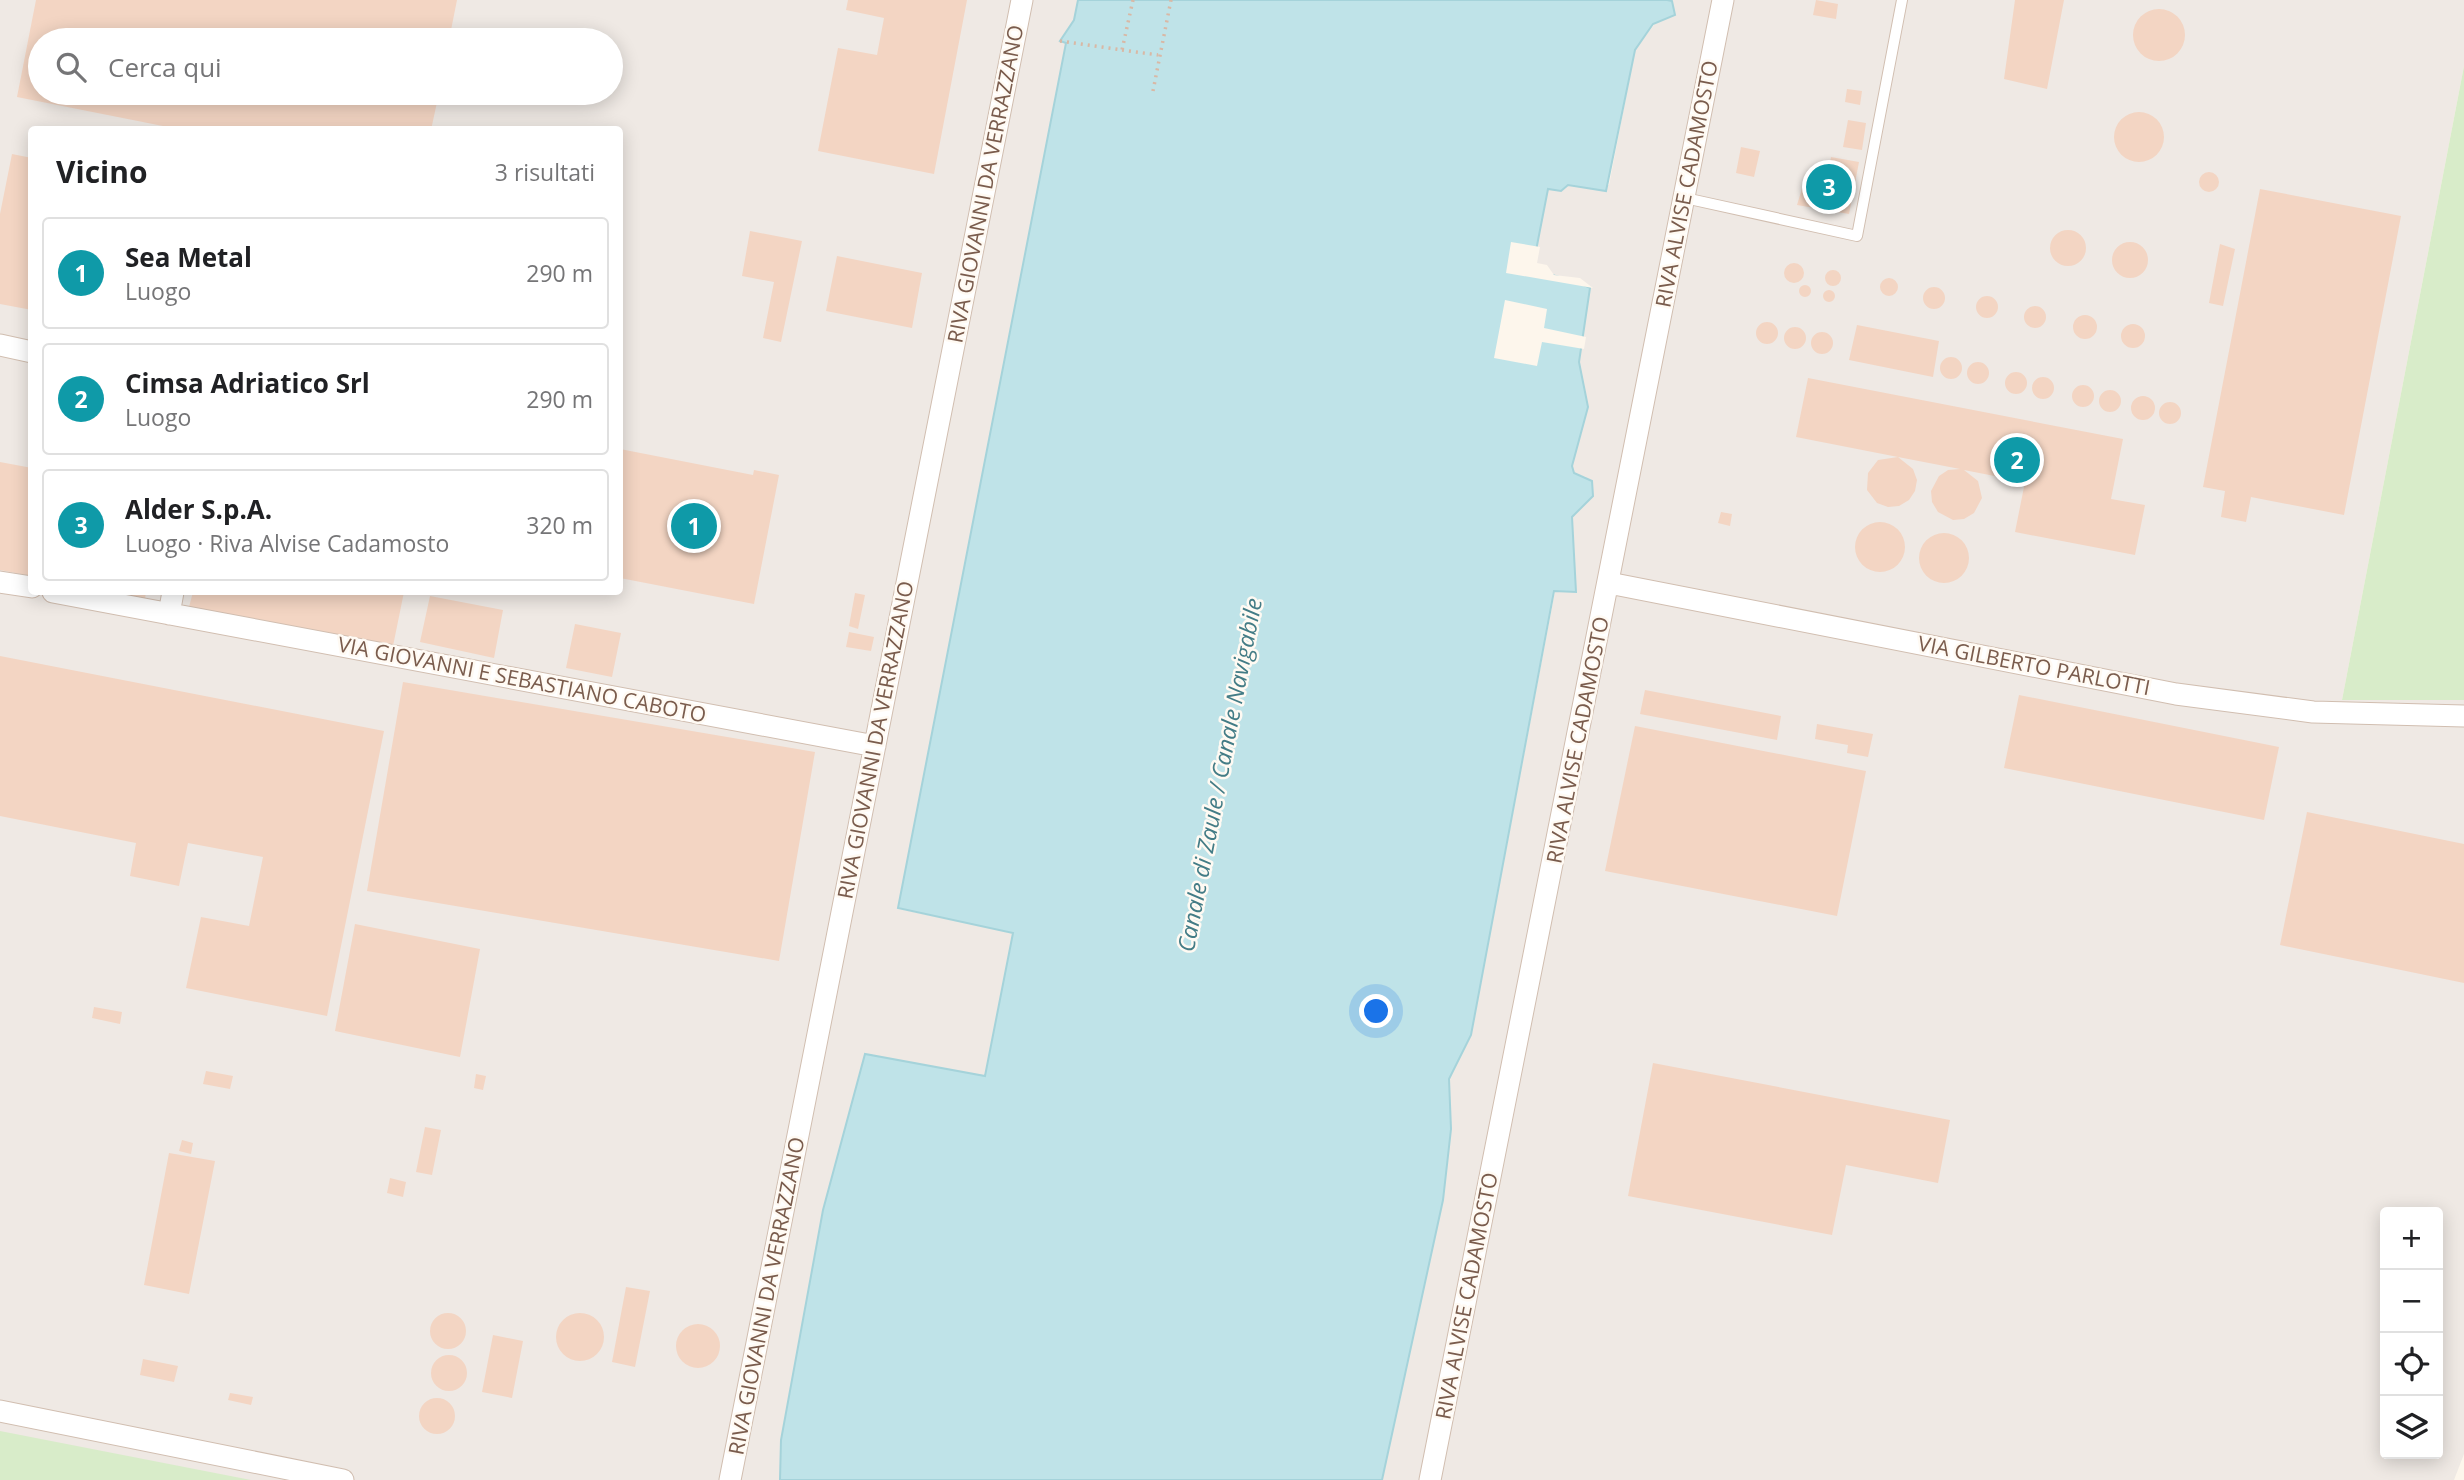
<!DOCTYPE html>
<html lang="it">
<head>
<meta charset="utf-8">
<style>
	:root { --surface:#fff; --page:#f2f2f2; --text:#202124; --muted:#757577; --line:#e0e0e0; --accent:#e76f51 }
	body { margin:0; font-family:"Open Sans",sans-serif; background:var(--page); color:var(--text) }
	.controls { position:absolute; right:21px; bottom:21px; display:grid; overflow:hidden; border-radius:7px; box-shadow:0 4px 18px #0003 }
	.controls button { width:63px; height:63px; display:grid; place-items:center; padding:0; border:0; border-bottom:2px solid var(--line); background:var(--surface); color:var(--text); font:35px sans-serif }
	.you { position:absolute; left:1377px; top:1012px; width:24px; height:24px; margin:-18px; border:5px solid #fff; border-radius:50%; background:#1a73e8; box-shadow:0 0 0 10px #1a73e833 }
	.badge { display:grid; place-items:center; width:46px; height:46px; border-radius:50%; background:var(--accent); color:#fff; font-size:23px; font-weight:700 }
	.pin { position:absolute; translate:-50% -50%; border:4px solid #fff; box-shadow:0 2px 7px #0006 }
	.list { margin:0; padding:0; list-style:none }
	h2 { display:flex; justify-content:space-between; align-items:center; height:91px; margin:0; padding:0 28px; font-size:30px }
	h2 small { font-size:23px; font-weight:400; color:var(--muted) }
	.list li { display:grid; grid-template-columns:46px 1fr auto; gap:21px; align-items:center; box-sizing:border-box; height:112px; margin:0 14px 14px; padding:0 14px; border:2px solid var(--line); border-radius:7px }
	.list b { display:block; font-size:26px; white-space:nowrap }
	.list p { margin:0; font-size:23px; white-space:nowrap; color:var(--muted) }
	.list em { font-size:23px; font-style:normal; color:var(--muted) }
	.icon { flex:none; width:38px; height:38px; fill:none; stroke:currentColor; stroke-width:2; stroke-linecap:round; stroke-linejoin:round }
	.map { position:relative; flex:none; width:2464px; height:1480px; overflow:hidden }
	.search { position:absolute; background:var(--surface); box-shadow:0 4px 18px #0003; left:28px; top:28px; width:595px; height:77px; display:flex; align-items:center; gap:18px; box-sizing:border-box; padding:0 24px; border-radius:38px; color:var(--muted); font-size:26px }
	.panel { position:absolute; background:var(--surface); box-shadow:0 4px 18px #0003; left:28px; top:126px; width:595px; height:469px; border-radius:7px }
	.map>svg:first-child { display:block }
</style>
</head>
<body>
<div class="map">
<svg width="2464" height="1480" viewBox="0 0 2464 1480">
	<rect width="100%" height="100%" fill="#fdf6ec"/>
	<path fill="#efe9e4" fill-rule="evenodd" d="M0 0H1078L1074 20 1060 40 1066 42 899 909 1013 933 985 1076 865 1054 823 1210 781 1440 780 1480H0ZM40 40H611V93H40ZM32 130H620V592H32Z
		M1667 0H2464V66L2342 700H2464V1454L2454 1480H1382L1443 1200 1451 1129 1449 1079 1471 1035 1555 591 1576 592 1572 517 1586 477 1573 473 1572 466 1588 408 1579 362 1590 288 1551 278 1533 266 1548 189 1561 191 1568 185H1609L1635 50 1672 1ZM2385 1212H2438V1454H2385Z"/>
	<path fill="#d8ecc9" d="M2464 66V700H2342Z
		M0 1431 251 1480H0Z"/>
	<path fill="#bfe3e8" stroke="#a5d3da" stroke-width="2" d="M1078 0H1667L1672 1 1675 15 1653 24 1635 50 1606 191 1568 185 1561 191 1548 189 1533 266C1553 279 1571 277 1590 288L1579 362 1588 407 1572 466 1574 473 1592 481 1593 496 1572 517 1576 592 1554 591 1471 1035 1449 1079 1451 1129 1443 1200 1382 1480H780L781 1440 823 1210 865 1054 985 1076 1013 933 898 908 1066 43 1060 41 1074 20Z"/>
	<path fill="#fdf6ec" d="M1511 242 1540 247 1537 263 1547 265 1554 275 1580 278 1593 288 1506 273Z
		M1505 300 1547 309 1544 328 1586 337 1584 349 1542 342 1537 366 1494 358Z"/>
	<path fill="#f3d5c3" d="M36 0H457L449 40H40V93H439L431 130H183L17 97Z
		M848 0H967L934 174 818 151 838 48 877 55 884 18 846 10Z
		M1816 0 1838 4 1836 19 1813 15Z
		M2015 0H2064L2047 89 2004 79Z
		M2133 35a26 26 0 1 1 52 0a26 26 0 1 1-52 0Z
		M1847 89 1862 91 1860 105 1845 102Z
		M2114 137a25 25 0 1 1 50 0a25 25 0 1 1-50 0Z
		M1848 120 1866 123 1862 150 1843 147Z
		M1741 147 1760 151 1754 177 1736 173Z
		M12 154 32 158V310L0 304V214Z
		M1831 157 1859 162 1849 214 1797 205 1804 182 1826 185Z
		M2199 182a10 10 0 1 1 20 0a10 10 0 1 1-20 0Z
		M2260 189 2401 216 2344 515 2251 497 2246 522 2221 517 2225 491 2203 487Z
		M2050 248a18 18 0 1 1 36 0a18 18 0 1 1-36 0Z
		M750 231 802 241 781 342 763 338 774 282 742 276Z
		M2112 260a18 18 0 1 1 36 0a18 18 0 1 1-36 0Z
		M2220 244 2235 249 2223 306 2209 303Z
		M837 256 922 273 912 328 826 311Z
		M1784 273a10 10 0 1 1 20 0a10 10 0 1 1-20 0Z
		M1825 278a8 8 0 1 1 16 0a8 8 0 1 1-16 0Z
		M1880 287a9 9 0 1 1 18 0a9 9 0 1 1-18 0Z
		M1799 291a6 6 0 1 1 12 0a6 6 0 1 1-12 0Z
		M1923 298a11 11 0 1 1 22 0a11 11 0 1 1-22 0Z
		M1823 296a6 6 0 1 1 12 0a6 6 0 1 1-12 0Z
		M1976 307a11 11 0 1 1 22 0a11 11 0 1 1-22 0Z
		M2024 317a11 11 0 1 1 22 0a11 11 0 1 1-22 0Z
		M2073 327a12 12 0 1 1 24 0a12 12 0 1 1-24 0Z
		M1756 333a11 11 0 1 1 22 0a11 11 0 1 1-22 0Z
		M2121 336a12 12 0 1 1 24 0a12 12 0 1 1-24 0Z
		M1857 325 1939 341 1933 377 1849 360Z
		M1784 338a11 11 0 1 1 22 0a11 11 0 1 1-22 0Z
		M1811 343a11 11 0 1 1 22 0a11 11 0 1 1-22 0Z
		M1940 368a11 11 0 1 1 22 0a11 11 0 1 1-22 0Z
		M1967 373a11 11 0 1 1 22 0a11 11 0 1 1-22 0Z
		M2005 383a11 11 0 1 1 22 0a11 11 0 1 1-22 0Z
		M2032 388a11 11 0 1 1 22 0a11 11 0 1 1-22 0Z
		M1808 378 2123 439 2111 499 2145 505 2135 555 2015 532 2025 482 1964 470 1978 481 1982 498 1974 513 1964 519 1953 520 1938 512 1932 502 1931 491 1939 476 1948 470 1960 469 1898 457 1913 469 1917 480 1915 491 1909 500 1899 506 1888 507 1877 503 1867 490 1868 473 1878 460 1898 457 1796 437Z
		M2072 396a11 11 0 1 1 22 0a11 11 0 1 1-22 0Z
		M2099 401a11 11 0 1 1 22 0a11 11 0 1 1-22 0Z
		M2131 408a12 12 0 1 1 24 0a12 12 0 1 1-24 0Z
		M2159 413a11 11 0 1 1 22 0a11 11 0 1 1-22 0Z
		M620 449 753 475 754 470 779 475 754 604 620 578Z
		M0 462 32 468V576L0 570Z
		M1721 512 1732 514 1730 526 1718 523Z
		M1855 547a25 25 0 1 1 50 0a25 25 0 1 1-50 0Z
		M1919 558a25 25 0 1 1 50 0a25 25 0 1 1-50 0Z
		M114 592H146L145 599Z
		M193 592H404L393 646 189 607Z
		M855 593 865 595 858 629 849 626Z
		M430 596 503 610 494 658 420 642Z
		M575 624 621 633 612 677 566 668Z
		M849 632 874 637 871 651 846 647Z
		M0 656 384 731 327 1016 186 988 201 917 249 926 263 857 188 843 179 886 130 876 136 843 0 816Z
		M403 682 815 752 779 961 367 891Z
		M1645 690 1781 716 1777 740 1640 714Z
		M2019 695 2279 747 2264 820 2004 768Z
		M1817 724 1873 734 1868 757 1847 753 1848 745 1815 739Z
		M1635 726 1866 771 1837 916 1605 871Z
		M2307 812 2464 844V983L2280 945Z
		M355 924 480 949 460 1057 335 1031Z
		M94 1007 122 1012 120 1024 92 1018Z
		M1653 1063 1950 1120 1938 1183 1846 1165 1832 1235 1628 1196Z
		M206 1071 233 1076 230 1089 203 1084Z
		M476 1074 486 1076 483 1090 474 1088Z
		M425 1127 441 1130 432 1175 416 1172Z
		M182 1140 193 1143 191 1154 179 1151Z
		M169 1153 215 1161 189 1294 144 1285Z
		M390 1178 406 1182 403 1197 387 1193Z
		M626 1287 650 1291 635 1367 612 1362Z
		M556 1337a24 24 0 1 1 48 0a24 24 0 1 1-48 0Z
		M430 1331a18 18 0 1 1 36 0a18 18 0 1 1-36 0Z
		M676 1346a22 22 0 1 1 44 0a22 22 0 1 1-44 0Z
		M493 1335 523 1341 512 1398 482 1392Z
		M431 1373a18 18 0 1 1 36 0a18 18 0 1 1-36 0Z
		M143 1359 178 1366 174 1382 140 1375Z
		M230 1393 253 1397 251 1405 228 1400Z
		M419 1416a18 18 0 1 1 36 0a18 18 0 1 1-36 0Z"/>
	<g fill="none" stroke-linecap="round" stroke-linejoin="round">
		<g stroke="#d1beb0" stroke-width="12">
			<path id="service" d="M1685 198 1857 236 1902 0"/>
		</g>
		<g stroke="#d1beb0" stroke-width="23">
			<path id="minor" d="M0 345 32 352
				M0 582 32 587
				M1609 583 2176 694 2313 712 2464 716
				M53 592 875 746
				M169 614 173 592
				M0 1411 343 1480
				M730 1480 1022 0
				M1430 1480 1723 0"/>
		</g>
		<path stroke="#d9b8a5" stroke-width="3.5" stroke-dasharray="2 5" stroke-linecap="butt" d="M1060 41 1122 50 1133 0
			M1122 50 1158 55
			M1153 91 1171 0"/>
		<use href="#service" stroke="#fff" stroke-width="10"/>
		<use href="#minor" stroke="#fff" stroke-width="21"/>
	</g>
	<g text-anchor="middle" stroke-width="5" stroke-linejoin="round" paint-order="stroke">
		<g font-size="21" fill="#7a5c4d" stroke="#fffaf3">
			<text transform="translate(986 184) rotate(-79)" y="7">RIVA GIOVANNI DA VERRAZZANO</text>
			<text transform="translate(1687 184) rotate(-79)" y="7">RIVA ALVISE CADAMOSTO</text>
			<text transform="translate(2034 666) rotate(11)" y="7">VIA GILBERTO PARLOTTI</text>
			<text transform="translate(522 680) rotate(11)" y="7">VIA GIOVANNI E SEBASTIANO CABOTO</text>
			<text transform="translate(876 740) rotate(-79)" y="7">RIVA GIOVANNI DA VERRAZZANO</text>
			<text transform="translate(1578 740) rotate(-79)" y="7">RIVA ALVISE CADAMOSTO</text>
			<text transform="translate(767 1296) rotate(-79)" y="7">RIVA GIOVANNI DA VERRAZZANO</text>
			<text transform="translate(1467 1296) rotate(-79)" y="7">RIVA ALVISE CADAMOSTO</text>
		</g>
		<g font-size="23" font-style="italic" fill="#437c86" stroke="#fffaf3">
			<text transform="translate(1220 775) rotate(-79)" y="8">Canale di Zaule / Canale Navigabile</text>
		</g>
	</g>
</svg>
<div class="controls">
<button>+</button>
<button>−</button>
<button><svg class="icon" aria-label="locate" viewBox="0 0 24 24"><circle cx="12" cy="12" r="6"/><path d="M12 2v4M12 18v4M2 12h4M18 12h4"/></svg></button>
<button><svg class="icon" aria-label="layers" viewBox="0 0 24 24"><path d="M12 4l9 5-9 5-9-5zM3 14l9 5 9-5"/></svg></button>
</div>
<div class="you"></div>
<div class="pin badge" style="left:694px;top:526px;background:#0f9aa8">1</div>
<div class="pin badge" style="left:2017px;top:460px;background:#0f9aa8">2</div>
<div class="pin badge" style="left:1829px;top:187px;background:#0f9aa8">3</div>
<div class="search"><svg class="icon" aria-label="search" viewBox="0 0 24 24"><circle cx="10" cy="10" r="6"/><path d="M15 15l6 6"/></svg>Cerca qui</div>
<section class="panel">
<h2>Vicino<small>3 risultati</small></h2>
<ul class="list">
<li><span class="badge" style="background:#0f9aa8">1</span><div><b>Sea Metal</b><p>Luogo</p></div><em>290 m</em></li>
<li><span class="badge" style="background:#0f9aa8">2</span><div><b>Cimsa Adriatico Srl</b><p>Luogo</p></div><em>290 m</em></li>
<li><span class="badge" style="background:#0f9aa8">3</span><div><b>Alder S.p.A.</b><p>Luogo · Riva Alvise Cadamosto</p></div><em>320 m</em></li>
</ul>
</section>
</div>
</body>
</html>
